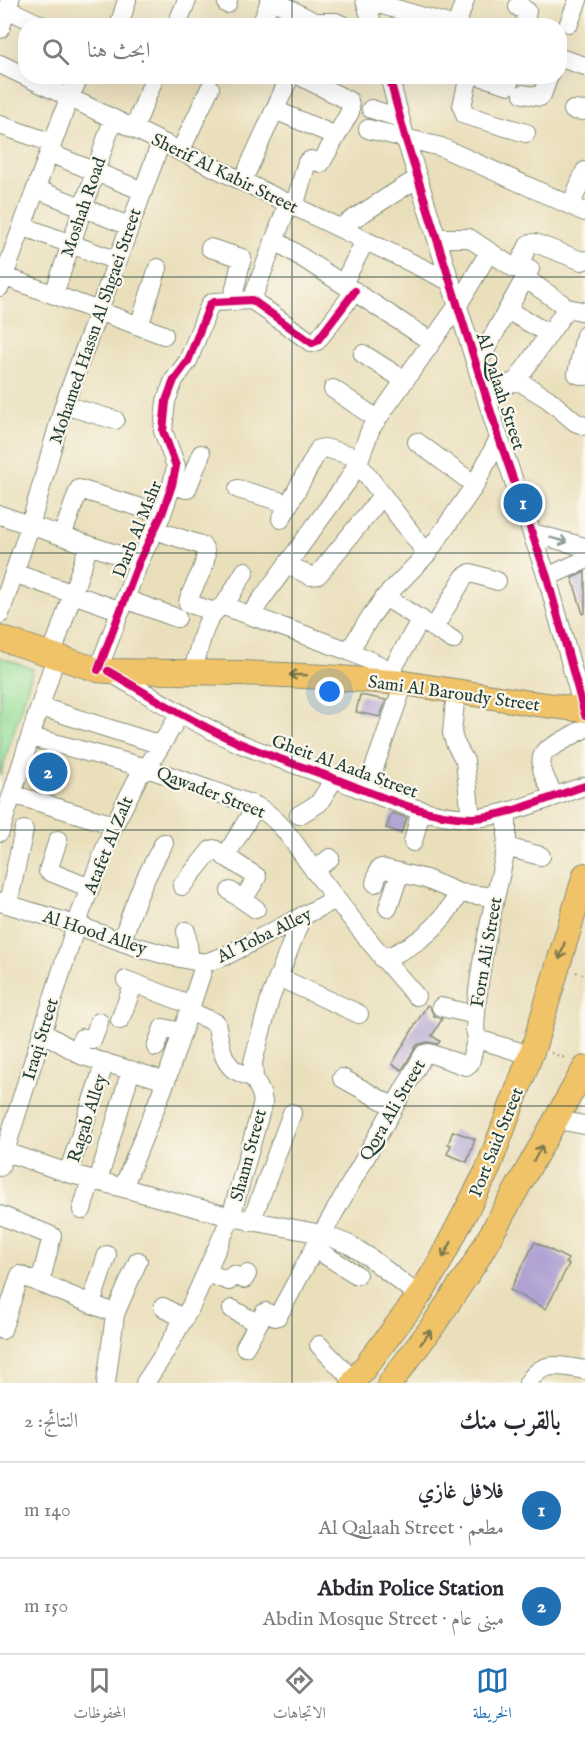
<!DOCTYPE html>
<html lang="ar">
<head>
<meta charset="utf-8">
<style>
	:root { --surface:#fff; --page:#f7f7f7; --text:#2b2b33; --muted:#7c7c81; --line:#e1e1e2; --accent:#1f6fb2 }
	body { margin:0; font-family:"IM FELL English",Amiri,serif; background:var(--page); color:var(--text); direction:rtl }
	.you { position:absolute; left:330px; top:692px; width:21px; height:21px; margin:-15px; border:4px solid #fff; border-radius:50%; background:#1a73e8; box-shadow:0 0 0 9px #1a73e833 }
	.badge { display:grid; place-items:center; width:39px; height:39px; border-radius:50%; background:var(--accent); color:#fff; font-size:20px; font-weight:700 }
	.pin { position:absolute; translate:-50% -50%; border:3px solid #fff; box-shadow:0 2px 6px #0006 }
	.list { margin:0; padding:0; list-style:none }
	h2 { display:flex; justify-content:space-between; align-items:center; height:78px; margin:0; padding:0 24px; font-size:26px }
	h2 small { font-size:20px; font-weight:400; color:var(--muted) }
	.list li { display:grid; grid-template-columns:39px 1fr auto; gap:18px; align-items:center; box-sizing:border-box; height:96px; padding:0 24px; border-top:2px solid var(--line) }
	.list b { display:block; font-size:22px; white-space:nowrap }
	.list p { margin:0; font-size:20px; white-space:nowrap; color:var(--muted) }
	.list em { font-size:20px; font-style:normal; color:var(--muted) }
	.icon { flex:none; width:33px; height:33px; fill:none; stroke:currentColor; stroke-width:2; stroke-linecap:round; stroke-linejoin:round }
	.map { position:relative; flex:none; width:585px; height:1383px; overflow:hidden; direction:ltr }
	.search { position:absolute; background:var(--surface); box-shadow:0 6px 24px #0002; left:18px; right:18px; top:18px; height:66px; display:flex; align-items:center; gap:15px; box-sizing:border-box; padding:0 21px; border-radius:24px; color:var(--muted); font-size:22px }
	.sheet { height:270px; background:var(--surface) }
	nav { display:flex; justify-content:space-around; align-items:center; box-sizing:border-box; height:84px; border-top:2px solid var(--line); background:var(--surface); font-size:16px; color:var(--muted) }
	nav a { display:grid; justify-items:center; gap:3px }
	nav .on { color:var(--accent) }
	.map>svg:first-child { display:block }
</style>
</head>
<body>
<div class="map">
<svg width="585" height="1383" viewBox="0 0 585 1383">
	<rect width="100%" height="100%" fill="#fbf7ec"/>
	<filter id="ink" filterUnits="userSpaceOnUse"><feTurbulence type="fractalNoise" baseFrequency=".0167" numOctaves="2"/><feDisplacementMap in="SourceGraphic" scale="12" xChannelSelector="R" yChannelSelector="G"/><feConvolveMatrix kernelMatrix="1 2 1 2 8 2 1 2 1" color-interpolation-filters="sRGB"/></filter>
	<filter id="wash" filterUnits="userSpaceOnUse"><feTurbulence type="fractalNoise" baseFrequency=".008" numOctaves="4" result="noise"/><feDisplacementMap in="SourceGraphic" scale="24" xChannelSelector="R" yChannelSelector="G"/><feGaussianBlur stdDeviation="1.35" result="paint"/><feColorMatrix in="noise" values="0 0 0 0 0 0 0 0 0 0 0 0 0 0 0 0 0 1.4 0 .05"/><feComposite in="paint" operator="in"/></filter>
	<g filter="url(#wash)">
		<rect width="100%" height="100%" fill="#eadfbb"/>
		<path fill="#97df9a" stroke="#5b8e67" stroke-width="1.5" d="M0 657 33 669 0 776Z"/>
		<g id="blocks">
			<path fill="#b0a2d3" d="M585 572V613L583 614 572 578Z
				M360 695 386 700 380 717 356 712Z
				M392 813 407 818 401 833 386 828Z
				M427 1005 430 1007 434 1016 442 1019 432 1036 440 1041 438 1044 427 1042 417 1045 402 1070 392 1064Z
				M453 1131 475 1139 467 1162 447 1154 451 1145 448 1144Z
				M535 1242 568 1259 566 1263 569 1264 546 1309 510 1290Z"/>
		</g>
	</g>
	<g filter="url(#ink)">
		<use href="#blocks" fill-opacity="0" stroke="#848e78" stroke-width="1.5"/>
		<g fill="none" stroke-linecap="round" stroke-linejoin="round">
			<g stroke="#848e78" stroke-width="20">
				<path id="minor" d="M273 0 314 22H336L344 26
					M365 0 455 26
					M365 0 373 26
					M520 0 518 7 527 11 524 26
					M227 4 228 0
					M7 9 43 26
					M569 23 578 0
					M119 26 127 0
					M176 26 187 0
					M261 26 270 0
					M456 26 465 0
					M0 29 10 0
					M560 58 585 66
					M0 64 451 282
					M389 76 406 140 499 438 547 577 585 715
					M469 76 462 106 465 115 526 133
					M479 76 509 85
					M523 94 540 97 542 95 549 76
					M371 109 400 118
					M275 110 336 136
					M573 110 585 111
					M0 125 52 143
					M134 129 155 76
					M368 129 441 147 585 212
					M180 152 210 88
					M49 153 143 191
					M242 182 290 76
					M36 189 129 226
					M571 205 585 171
					M294 207 307 162 311 160 321 163 350 112V106L349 101 300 76
					M22 226 117 261
					M339 228 418 178
					M437 238H469L514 268 518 266 529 244 535 243 582 261 585 260
					M275 240 432 342
					M210 248 242 258 232 301
					M0 275 164 335
					M343 284 365 241
					M0 287 69 98 80 76
					M54 294 113 119
					M252 300 288 204
					M563 307 585 312
					M507 310 549 334
					M139 326 158 268
					M585 335 577 374 585 376
					M363 354 404 380
					M477 365 530 269
					M517 380 548 399 575 422 585 426
					M333 389 377 419
					M486 395 517 380 563 314V307L561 303 525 278
					M64 405 115 420
					M417 442 475 485
					M358 463 427 554
					M172 485 187 489 201 454
					M238 489 289 504
					M0 515 139 562
					M281 519 319 449 325 448 360 458
					M155 530 201 545C216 557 190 587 188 603L214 612
					M532 533 585 547
					M62 536 79 489 162 514
					M287 564 310 576 318 575 382 496
					M14 573 121 611
					M547 577 585 560
					M385 597 453 640
					M125 599 177 618
					M224 606 349 651 381 666 404 683 366 791
					M0 614 30 526 64 405 161 142
					M250 615 347 482 358 463 371 428 458 305 489 252
					M434 628 464 577 471 573 497 581
					M349 651 371 616 385 597 427 554 475 485 499 438
					M52 654 89 545
					M98 670 139 562 162 514 172 485 176 466 163 431 166 401 174 380 188 361 210 304 214 302 252 300 312 343 317 341 355 291
					M108 671C151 696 193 723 239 743 274 758 310 769 346 783 384 798 430 818 472 818 505 817 553 796 585 786
					M193 672C198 654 204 611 224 606L245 571
					M390 673 421 619
					M456 691 452 733 455 743 465 761 471 818
					M41 707 161 745
					M31 737 147 768 256 806C285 822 297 849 317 874 349 916 381 957 416 996
					M12 794 114 825
					M554 796C548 782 535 766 545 751L585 728
					M507 812V839L505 854C492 913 477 970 475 1030L477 1037 481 1040 530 1055
					M299 815 319 803 334 779
					M0 832 56 656
					M58 840 48 871 90 888
					M413 842 421 810
					M506 847 541 856
					M225 857 256 806
					M314 871 330 858
					M375 883 379 869 381 868 426 879 459 893 495 897
					M182 886 211 850 214 849 257 877 243 900
					M230 891 256 909
					M0 902 76 925 134 946 170 956 205 963 225 956 336 899
					M8 904 24 830
					M388 908 400 872
					M186 931 190 960
					M122 942C132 906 146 875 164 843
					M383 959C420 944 440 927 459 893
					M278 977 359 1014
					M126 980 191 1005
					M441 1007 476 1015
					M189 1011 216 1023C220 1038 220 1056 232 1068 237 1073 247 1075 254 1078
					M120 1020 134 983
					M42 1032 83 1056 166 1081 205 963
					M156 1047 163 1028 182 1032
					M78 1053 82 1038 93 1039 99 1022
					M342 1078 394 1107
					M557 1120 585 1125
					M0 1150 68 1173 231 1217 322 1234 350 1245 369 1257 419 1296
					M0 1167 76 925 114 825 139 776 147 768 180 714
					M68 1173 105 1062
					M98 1181 131 1070
					M123 1188 166 1081
					M82 1210 91 1179
					M0 1215 52 1236 40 1283
					M251 1222 292 1113
					M314 1248 357 1275
					M207 1273 229 1281 233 1275 244 1279 247 1274
					M91 1304 107 1255
					M163 1307 184 1319
					M232 1309 258 1324
					M115 1314 138 1261
					M2 1330 20 1275 114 1313 115 1315 106 1383
					M319 1345 354 1381
					M245 1347 264 1313 266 1312 275 1317 278 1316 322 1234 424 1054 429 1053 466 1066 470 1063 477 1037
					M145 1383 162 1357 191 1306 231 1217 263 1102 261 1093 254 1078 253 1062 270 999 302 916
					M528 1383C543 1359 561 1366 585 1370"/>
			</g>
			<g stroke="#848e78" stroke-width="26">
				<path id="major" d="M0 638 98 670 108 671 241 673 325 677 404 683 530 703 585 710
					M353 1383 419 1296 437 1267 487 1171 534 1046 585 875
					M390 1383 430 1330 475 1263 585 1068"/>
			</g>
			<path stroke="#848e78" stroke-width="2" stroke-dasharray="1.5 4.5" stroke-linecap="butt" d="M576 972 585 975
				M551 1053 568 1059"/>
			<use href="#minor" stroke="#fff" stroke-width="18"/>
			<use href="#major" stroke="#f1c369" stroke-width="24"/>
			<g stroke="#fbf7ec" stroke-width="11">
				<path id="cycleway" d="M389 76 406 140 499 438 547 577 585 715
					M98 670 139 562 162 514 172 485 176 466 163 431 166 401 174 380 188 361 210 304 214 302 252 300 312 343 317 341 355 291
					M108 671C151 696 193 723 239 743 274 758 310 769 346 783 384 798 430 818 472 818 505 817 553 796 585 786"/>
			</g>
			<use href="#cycleway" stroke="#d6006c" stroke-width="8"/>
		</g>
		<defs><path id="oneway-shaft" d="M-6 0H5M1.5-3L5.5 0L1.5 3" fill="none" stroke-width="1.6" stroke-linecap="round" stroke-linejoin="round" transform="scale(1.5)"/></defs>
		<use stroke="#8f9e9a" href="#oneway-shaft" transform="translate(559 540) rotate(15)"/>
		<g stroke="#7d794c">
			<use href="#oneway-shaft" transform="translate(298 675) rotate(-178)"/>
			<use href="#oneway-shaft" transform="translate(562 951) rotate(107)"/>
			<use href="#oneway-shaft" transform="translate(538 1153) rotate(-60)"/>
			<use href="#oneway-shaft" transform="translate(447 1250) rotate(119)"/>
			<use href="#oneway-shaft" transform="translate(426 1337) rotate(-53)"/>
		</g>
	</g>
	<path fill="none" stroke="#1f3d34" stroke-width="1.5" stroke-opacity="0.55" d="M292 0V26M292 76V1383M0 277H585M0 553H585M0 830H585M0 1106H585"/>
	<g text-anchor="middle" stroke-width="4.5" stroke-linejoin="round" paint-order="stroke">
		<g font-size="18" fill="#1f3d34" stroke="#fbf7ec">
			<text transform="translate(225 173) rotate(26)" y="6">Sherif Al Kabir Street</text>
			<text transform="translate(83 207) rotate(-71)" y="6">Moshah Road</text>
			<text transform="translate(95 326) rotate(-71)" y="6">Mohamed Hassn Al Shgaei Street</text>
			<text transform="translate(501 391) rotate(72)" y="6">Al Qalaah Street</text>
			<text transform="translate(137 529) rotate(-68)" y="6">Darb Al Mshr</text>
			<text transform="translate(454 693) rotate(8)" y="6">Sami Al Baroudy Street</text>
			<text transform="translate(345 766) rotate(20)" y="6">Gheit Al Aada Street</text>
			<text transform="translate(211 792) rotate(21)" y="6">Qawader Street</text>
			<text transform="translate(108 845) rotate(-68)" y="6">Atafet Al Zalt</text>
			<text transform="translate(95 932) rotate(18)" y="6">Al Hood Alley</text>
			<text transform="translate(264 935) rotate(-26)" y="6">Al Toba Alley</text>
			<text transform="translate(486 952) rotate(-80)" y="6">Forn Ali Street</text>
			<text transform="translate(40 1039) rotate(-73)" y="6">Iraqi Street</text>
			<text transform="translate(392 1110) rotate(-60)" y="6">Qora Ali Street</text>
			<text transform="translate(87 1118) rotate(-72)" y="6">Ragab Alley</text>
			<text transform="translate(496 1142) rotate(-68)" y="6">Port Said Street</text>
			<text transform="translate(248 1155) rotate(-75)" y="6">Shann Street</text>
		</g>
	</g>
</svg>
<div class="you"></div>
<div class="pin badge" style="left:523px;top:503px">1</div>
<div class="pin badge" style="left:48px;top:772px">2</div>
<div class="search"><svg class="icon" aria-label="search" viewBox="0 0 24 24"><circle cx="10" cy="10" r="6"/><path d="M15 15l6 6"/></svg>ابحث هنا</div>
</div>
<section class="sheet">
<h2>بالقرب منك<small>النتائج: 2</small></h2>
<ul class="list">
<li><span class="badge">1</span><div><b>فلافل غازي</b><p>مطعم · Al Qalaah Street</p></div><em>140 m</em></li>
<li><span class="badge">2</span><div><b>Abdin Police Station</b><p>مبنى عام · Abdin Mosque Street</p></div><em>150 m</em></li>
</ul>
</section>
<nav>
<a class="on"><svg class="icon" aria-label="map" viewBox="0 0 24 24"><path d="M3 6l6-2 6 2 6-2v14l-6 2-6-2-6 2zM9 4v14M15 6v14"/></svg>الخريطة</a>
<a><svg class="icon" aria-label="directions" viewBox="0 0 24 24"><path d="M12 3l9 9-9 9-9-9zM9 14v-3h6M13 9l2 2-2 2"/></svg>الاتجاهات</a>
<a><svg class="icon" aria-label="saved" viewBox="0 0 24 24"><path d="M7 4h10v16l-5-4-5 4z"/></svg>المحفوظات</a>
</nav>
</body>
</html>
